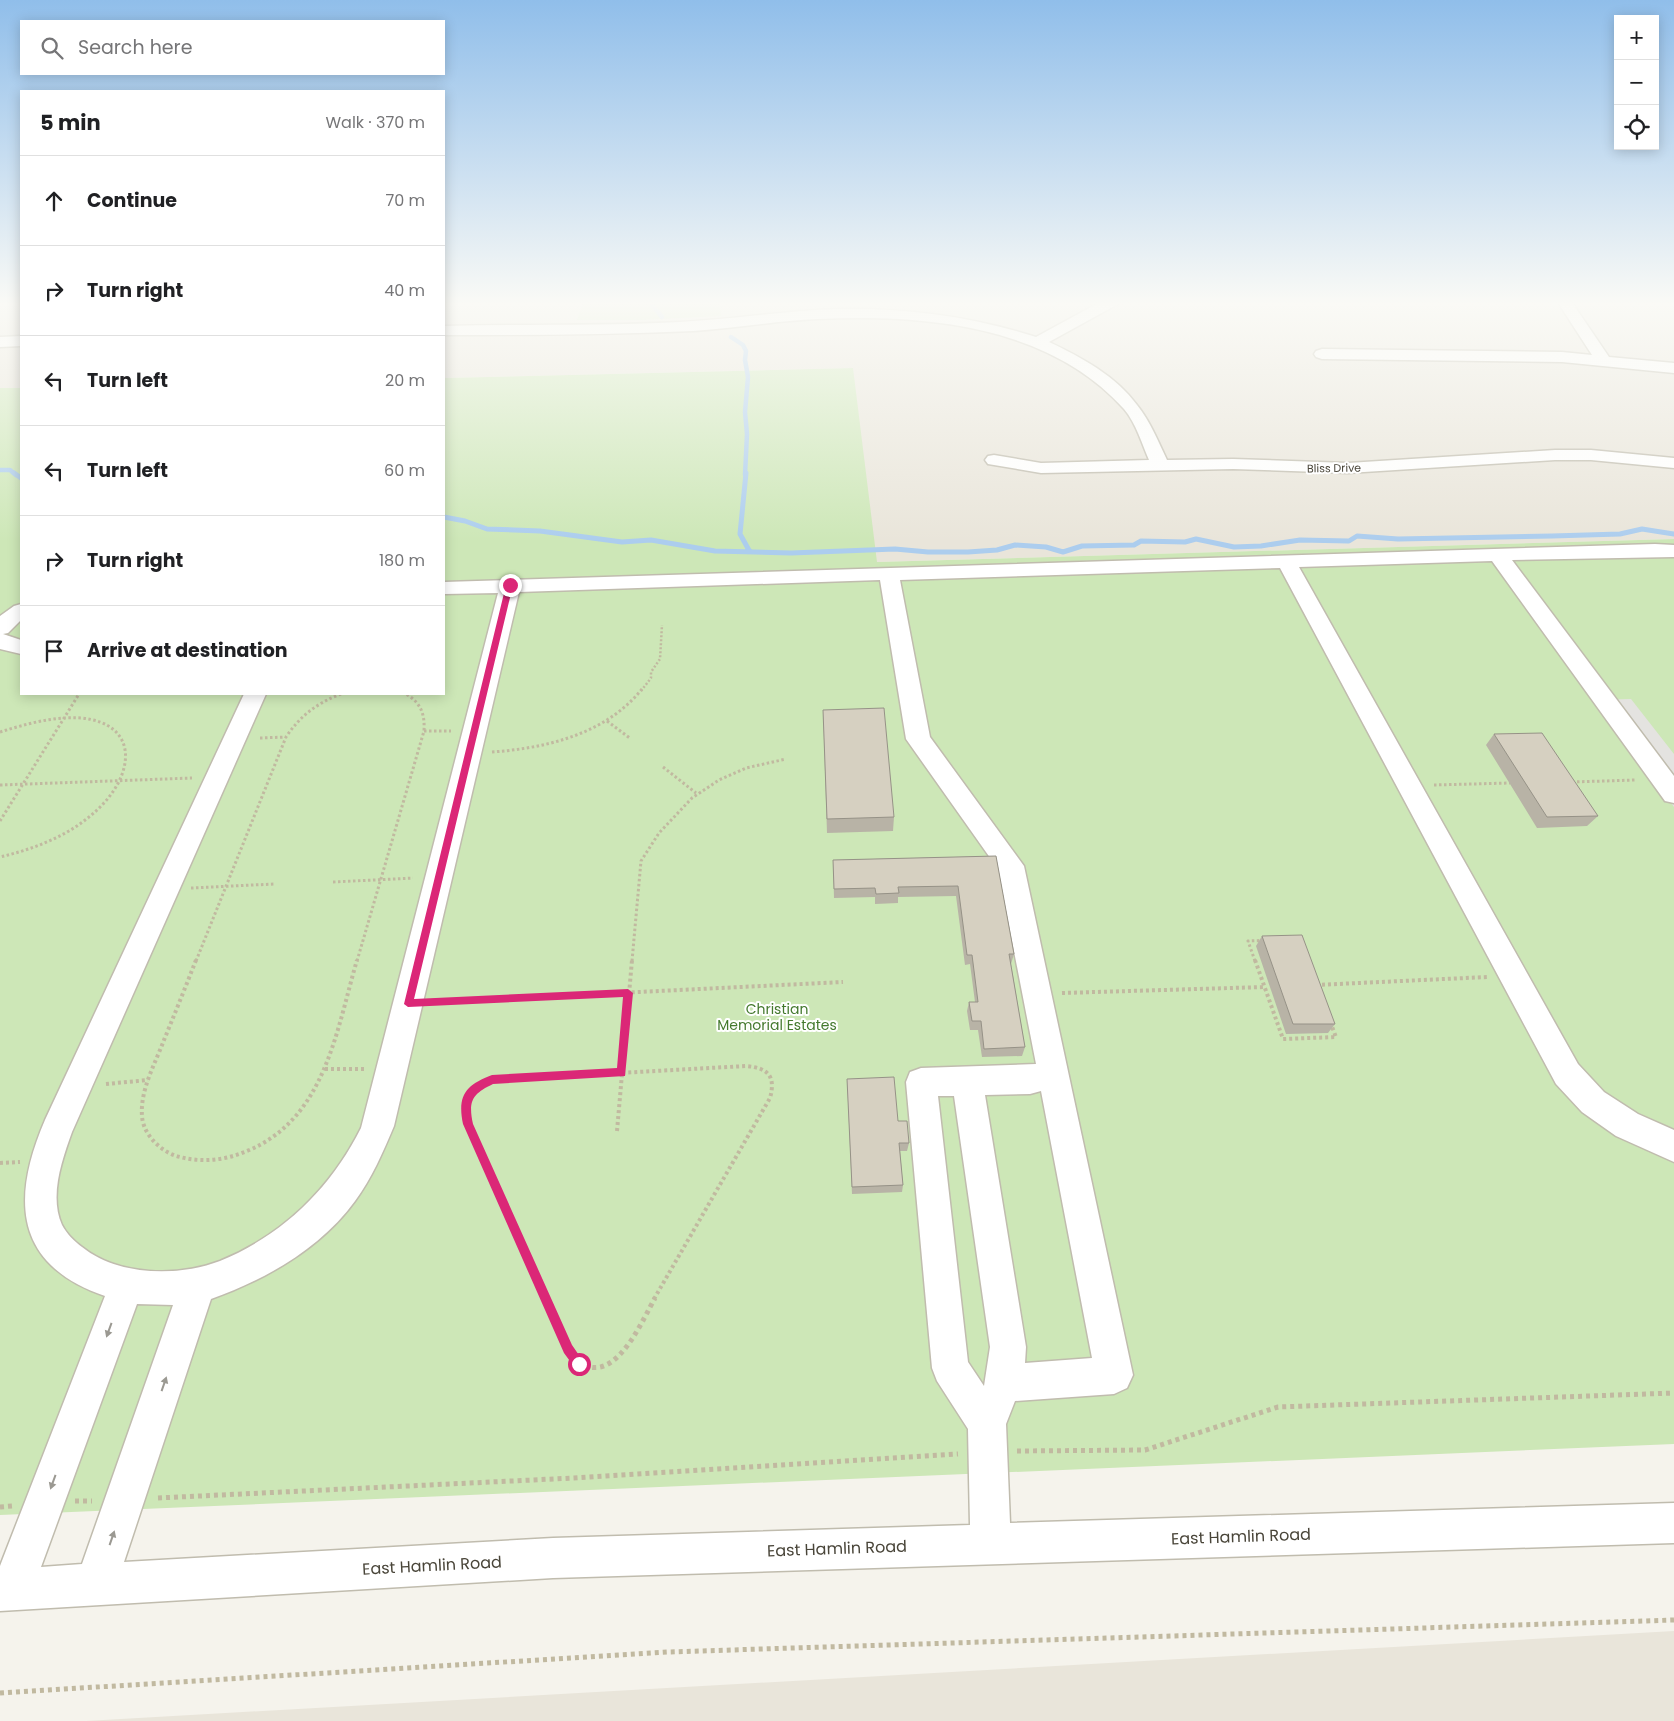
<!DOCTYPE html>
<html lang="en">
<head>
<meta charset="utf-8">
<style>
	:root { --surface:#fff; --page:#f2f2f2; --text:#202124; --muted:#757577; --line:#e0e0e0 }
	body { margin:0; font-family:Poppins,sans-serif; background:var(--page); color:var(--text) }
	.controls { position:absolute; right:15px; top:15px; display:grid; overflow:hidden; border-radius:0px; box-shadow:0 2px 12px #0003 }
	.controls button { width:45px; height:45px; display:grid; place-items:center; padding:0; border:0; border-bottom:1px solid var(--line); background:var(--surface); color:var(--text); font:25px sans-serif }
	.stop { position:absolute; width:15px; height:15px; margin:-11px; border:4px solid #db2777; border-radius:50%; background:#fff }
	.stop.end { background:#db2777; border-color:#fff; box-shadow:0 1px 5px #0008 }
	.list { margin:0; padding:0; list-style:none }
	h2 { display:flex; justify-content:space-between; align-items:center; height:65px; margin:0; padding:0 20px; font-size:21px }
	h2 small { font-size:16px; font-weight:400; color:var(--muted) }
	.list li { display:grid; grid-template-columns:32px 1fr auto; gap:15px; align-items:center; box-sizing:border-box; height:90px; padding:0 20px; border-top:1px solid var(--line) }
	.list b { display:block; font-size:19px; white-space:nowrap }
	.list em { font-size:16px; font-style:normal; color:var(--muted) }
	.icon { flex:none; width:28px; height:28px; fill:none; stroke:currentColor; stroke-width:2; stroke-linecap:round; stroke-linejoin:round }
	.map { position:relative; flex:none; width:1674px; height:1721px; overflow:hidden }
	.search { position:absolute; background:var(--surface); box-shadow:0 2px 12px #0003; left:20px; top:20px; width:425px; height:55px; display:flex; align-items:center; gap:12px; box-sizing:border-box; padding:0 18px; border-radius:0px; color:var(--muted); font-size:19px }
	.panel { position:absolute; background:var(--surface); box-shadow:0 2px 12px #0003; left:20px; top:90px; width:425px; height:605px; border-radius:0px }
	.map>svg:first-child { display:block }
</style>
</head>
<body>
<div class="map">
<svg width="1674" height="1721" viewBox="0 0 1674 1721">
	<rect width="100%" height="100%" fill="#f5f3ec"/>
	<path fill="#e9e5da" d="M0 301H21V388H0Z
		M444 301H1674V539L876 562 852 368 444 378Z
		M1674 1631V1721H86Z"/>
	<path fill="#cde7b7" d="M584 301H719L721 316 640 320H577Z
		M853 368 877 562 1674 539V1444L0 1515V388H21V694H444V378Z"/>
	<path fill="#e4e3e0" d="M1631 699 1674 754V807L1595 700Z"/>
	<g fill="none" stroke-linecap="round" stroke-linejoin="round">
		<path stroke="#accdee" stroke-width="4.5" d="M649 301 662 317
			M731 337 743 345 746 351 745 360 748 377 745 412 747 434 745 475
			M0 470H10L16 475"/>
		<path stroke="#accdee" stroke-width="5" d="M14 473 21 478
			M746 473 740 534 750 552
			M444 517 465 521 487 529 540 531 622 542 651 540 715 551 791 553 895 549 928 552H968L997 550 1015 545 1046 547 1063 552 1082 546 1134 545 1141 541 1185 542 1196 539 1234 547 1261 546 1300 540 1349 541 1357 536 1398 539 1552 536 1620 534 1642 529 1674 534"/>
		<g stroke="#c0bcae" stroke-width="3">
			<path id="minor" d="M1102 301H1120L1118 304 1049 342C1081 357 1116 376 1137 405 1150 421 1158 441 1167 460L1233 459 1348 463 1555 450H1591L1674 458V468L1591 460H1555L1348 473 1233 469 1041 473 994 465 988 464 985 460 988 456 994 455 1041 463 1149 460C1142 444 1136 423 1124 409 1049 325 924 314 818 319 776 321 735 328 693 331 610 335 527 335 444 335V326C522 324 601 326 679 322 725 320 770 313 815 310 891 306 964 314 1036 337Z
				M1557 301H1571L1609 357 1674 363V373L1562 362 1322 359 1316 357 1314 354 1316 351 1322 349 1562 352 1592 355Z
				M21 336V346L0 347V337Z
				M1655 544 1674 545V557L1512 560 1674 776V803L1665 801 1492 561 1299 567 1578 1064 1604 1092 1638 1114 1674 1130V1162L1616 1136 1582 1112 1556 1084 1280 568 900 580 930 737 1024 866 1133 1375 1127 1388 1114 1394 1015 1401 1006 1424 1010 1523 1674 1503V1543L553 1578 0 1611V1566L105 1296C14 1265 11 1199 45 1120L244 694H266L72 1132C62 1160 49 1196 62 1225 66 1233 75 1242 82 1247 118 1276 178 1277 220 1261 283 1235 331 1188 361 1128L498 593 444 594V582ZM880 580 906 739 998 869 1036 1064 921 1068 910 1072 906 1082 932 1368 937 1381 968 1429 970 1525 553 1538 124 1562 211 1299C265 1280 321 1248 355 1201 372 1178 383 1152 394 1126L519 592ZM1041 1091 1092 1358 1025 1363 1026 1347 985 1095 1030 1094ZM938 1096H954L990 1347 984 1386 968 1362ZM137 1304 173 1305 82 1564 41 1567Z
				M21 604V620L8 633 3 634 21 640V654L0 649V616L14 606Z"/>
		</g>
		<path stroke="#c1b9a0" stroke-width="2.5" stroke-dasharray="2 2" stroke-linecap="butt" d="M641 691 651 678V672L660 659 662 625"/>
		<path stroke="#c1b9a0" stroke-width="3" stroke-dasharray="2.5 2.5" stroke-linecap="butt" d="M607 721 631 739
			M424 731H451
			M0 732C26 724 54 716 82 718 137 724 135 770 103 804 76 833 38 848 0 857
			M260 738 286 737
			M492 752C547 748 606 734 642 689
			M663 767 696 793
			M1572 782 1635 780
			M0 785 192 778
			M1434 785 1510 783
			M0 821 79 694
			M333 882 413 878
			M191 888 274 884
			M196 961 286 737C300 716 317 703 341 694
			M357 961 424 731C425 714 421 703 406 694
			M632 961 641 861 659 833 692 798 719 780 746 768 786 759
			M1255 961 1248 941 1298 939 1306 961"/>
		<path stroke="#c1b9a0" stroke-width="4" stroke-dasharray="3 3" stroke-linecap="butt" d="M196 960C186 986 175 1013 164 1040 155 1064 140 1090 142 1116 143 1135 162 1153 180 1157 203 1163 226 1160 247 1151 325 1119 336 1032 357 960
			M1255 960 1283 1039 1336 1037 1306 960
			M1316 985 1487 977
			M1062 993 1265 987
			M434 1002 843 982
			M325 1069H364
			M106 1084 148 1080
			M617 1131 632 960
			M0 1163 20 1162
			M546 1299 468 1124C463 1102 471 1088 492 1080L746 1066C768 1068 776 1076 770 1098L654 1299"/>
		<path stroke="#c1b9a0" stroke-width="5" stroke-dasharray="4 4" stroke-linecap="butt" d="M545 1298C553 1315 564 1352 579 1363 581 1365 586 1366 590 1367 620 1374 643 1319 655 1298
			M1017 1451 1145 1450 1278 1407 1674 1393
			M158 1498 574 1478 958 1454
			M75 1501H92
			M0 1507 12 1506
			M0 1693 668 1652 1674 1620"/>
		<use href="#minor" fill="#fff" fill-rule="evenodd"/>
	</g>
	<path fill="#b8b3a6" d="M823 710 894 817 893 831 827 833Z
		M1494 734 1598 816 1587 826 1537 828 1486 745Z
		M996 856 1014 954 1011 964 1025 1047 1022 1056 982 1057 978 1030H970L967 1011 969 1002H975L970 964 965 965 956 896 898 897V903L875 904V897L834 898 833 860Z
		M1262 936 1335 1024 1328 1033 1286 1034 1256 946Z
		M847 1079 898 1121 909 1143 907 1151H900L903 1185 902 1192 852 1194Z"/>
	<path fill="#d6d0c1" stroke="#969287" d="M884 708 894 817 827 819 823 710Z
		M1542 733 1598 816 1547 817 1494 734Z
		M996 856 1014 954H1009L1025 1047 984 1049 981 1021H972L969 1002H978L972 955H967L958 886 898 887 899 893 876 894 875 888 834 889 833 860Z
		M1302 935 1335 1024H1293L1262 936Z
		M894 1077 898 1121H907L909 1143H899L903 1185 852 1187 847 1079Z"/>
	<defs><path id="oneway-solid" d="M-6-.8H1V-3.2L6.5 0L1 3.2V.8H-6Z" transform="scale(1.25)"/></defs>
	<g fill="#9b9992">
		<use href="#oneway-solid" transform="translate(109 1330) rotate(110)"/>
		<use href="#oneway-solid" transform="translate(164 1384) rotate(-71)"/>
		<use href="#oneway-solid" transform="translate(53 1482) rotate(110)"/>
		<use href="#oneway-solid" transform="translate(112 1538) rotate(-71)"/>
	</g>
	<linearGradient id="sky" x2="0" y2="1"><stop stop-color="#90beea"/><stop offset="0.56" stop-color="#fafaf6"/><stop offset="1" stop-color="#fafaf6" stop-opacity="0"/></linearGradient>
	<rect width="1674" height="542" fill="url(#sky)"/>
	<path fill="#db2777" d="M510 583 513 585 414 999 628 989 633 993 625 1076 493 1084C472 1094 468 1101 473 1124L572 1345 585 1364 583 1368 579 1369 575 1368 564 1353 463 1124C457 1095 466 1085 492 1075L617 1068 623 997 408 1007 404 1004 506 585Z"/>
	<g text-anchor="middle" stroke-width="4" stroke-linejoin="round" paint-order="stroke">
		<g font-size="11" fill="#494539" stroke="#fff">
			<text transform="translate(1334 468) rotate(-1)" y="4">Bliss Drive</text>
		</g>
		<g font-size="14" fill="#44792e" stroke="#fff">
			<text x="777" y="1014">Christian<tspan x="777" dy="16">Memorial Estates</tspan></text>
		</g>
		<g font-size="16" fill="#494539" stroke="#fff">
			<text transform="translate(1241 1536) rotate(-2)" y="6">East Hamlin Road</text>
			<text transform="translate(837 1548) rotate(-2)" y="6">East Hamlin Road</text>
			<text transform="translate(432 1565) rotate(-3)" y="6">East Hamlin Road</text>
		</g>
	</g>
</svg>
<div class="controls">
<button>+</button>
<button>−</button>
<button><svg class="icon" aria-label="locate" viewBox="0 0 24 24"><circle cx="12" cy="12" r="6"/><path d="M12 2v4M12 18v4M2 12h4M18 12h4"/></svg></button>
</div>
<div class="stop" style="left:579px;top:1364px"></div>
<div class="stop end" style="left:510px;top:585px"></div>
<div class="search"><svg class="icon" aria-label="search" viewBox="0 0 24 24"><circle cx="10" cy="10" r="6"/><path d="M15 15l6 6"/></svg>Search here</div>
<section class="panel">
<h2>5 min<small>Walk · 370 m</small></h2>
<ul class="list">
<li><svg class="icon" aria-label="ahead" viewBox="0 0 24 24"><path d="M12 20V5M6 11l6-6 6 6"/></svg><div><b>Continue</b></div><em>70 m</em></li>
<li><svg class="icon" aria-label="right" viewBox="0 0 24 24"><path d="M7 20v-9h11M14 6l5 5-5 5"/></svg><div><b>Turn right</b></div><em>40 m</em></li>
<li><svg class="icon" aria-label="left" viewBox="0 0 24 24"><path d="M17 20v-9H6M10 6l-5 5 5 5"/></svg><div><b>Turn left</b></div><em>20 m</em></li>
<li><svg class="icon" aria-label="left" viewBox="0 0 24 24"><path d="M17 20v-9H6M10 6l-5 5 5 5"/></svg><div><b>Turn left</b></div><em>60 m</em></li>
<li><svg class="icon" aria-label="right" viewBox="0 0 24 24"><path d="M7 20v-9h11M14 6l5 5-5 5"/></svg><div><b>Turn right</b></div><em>180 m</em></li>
<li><svg class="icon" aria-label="arrive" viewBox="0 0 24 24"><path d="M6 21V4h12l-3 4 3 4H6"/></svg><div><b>Arrive at destination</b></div></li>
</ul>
</section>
</div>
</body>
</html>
